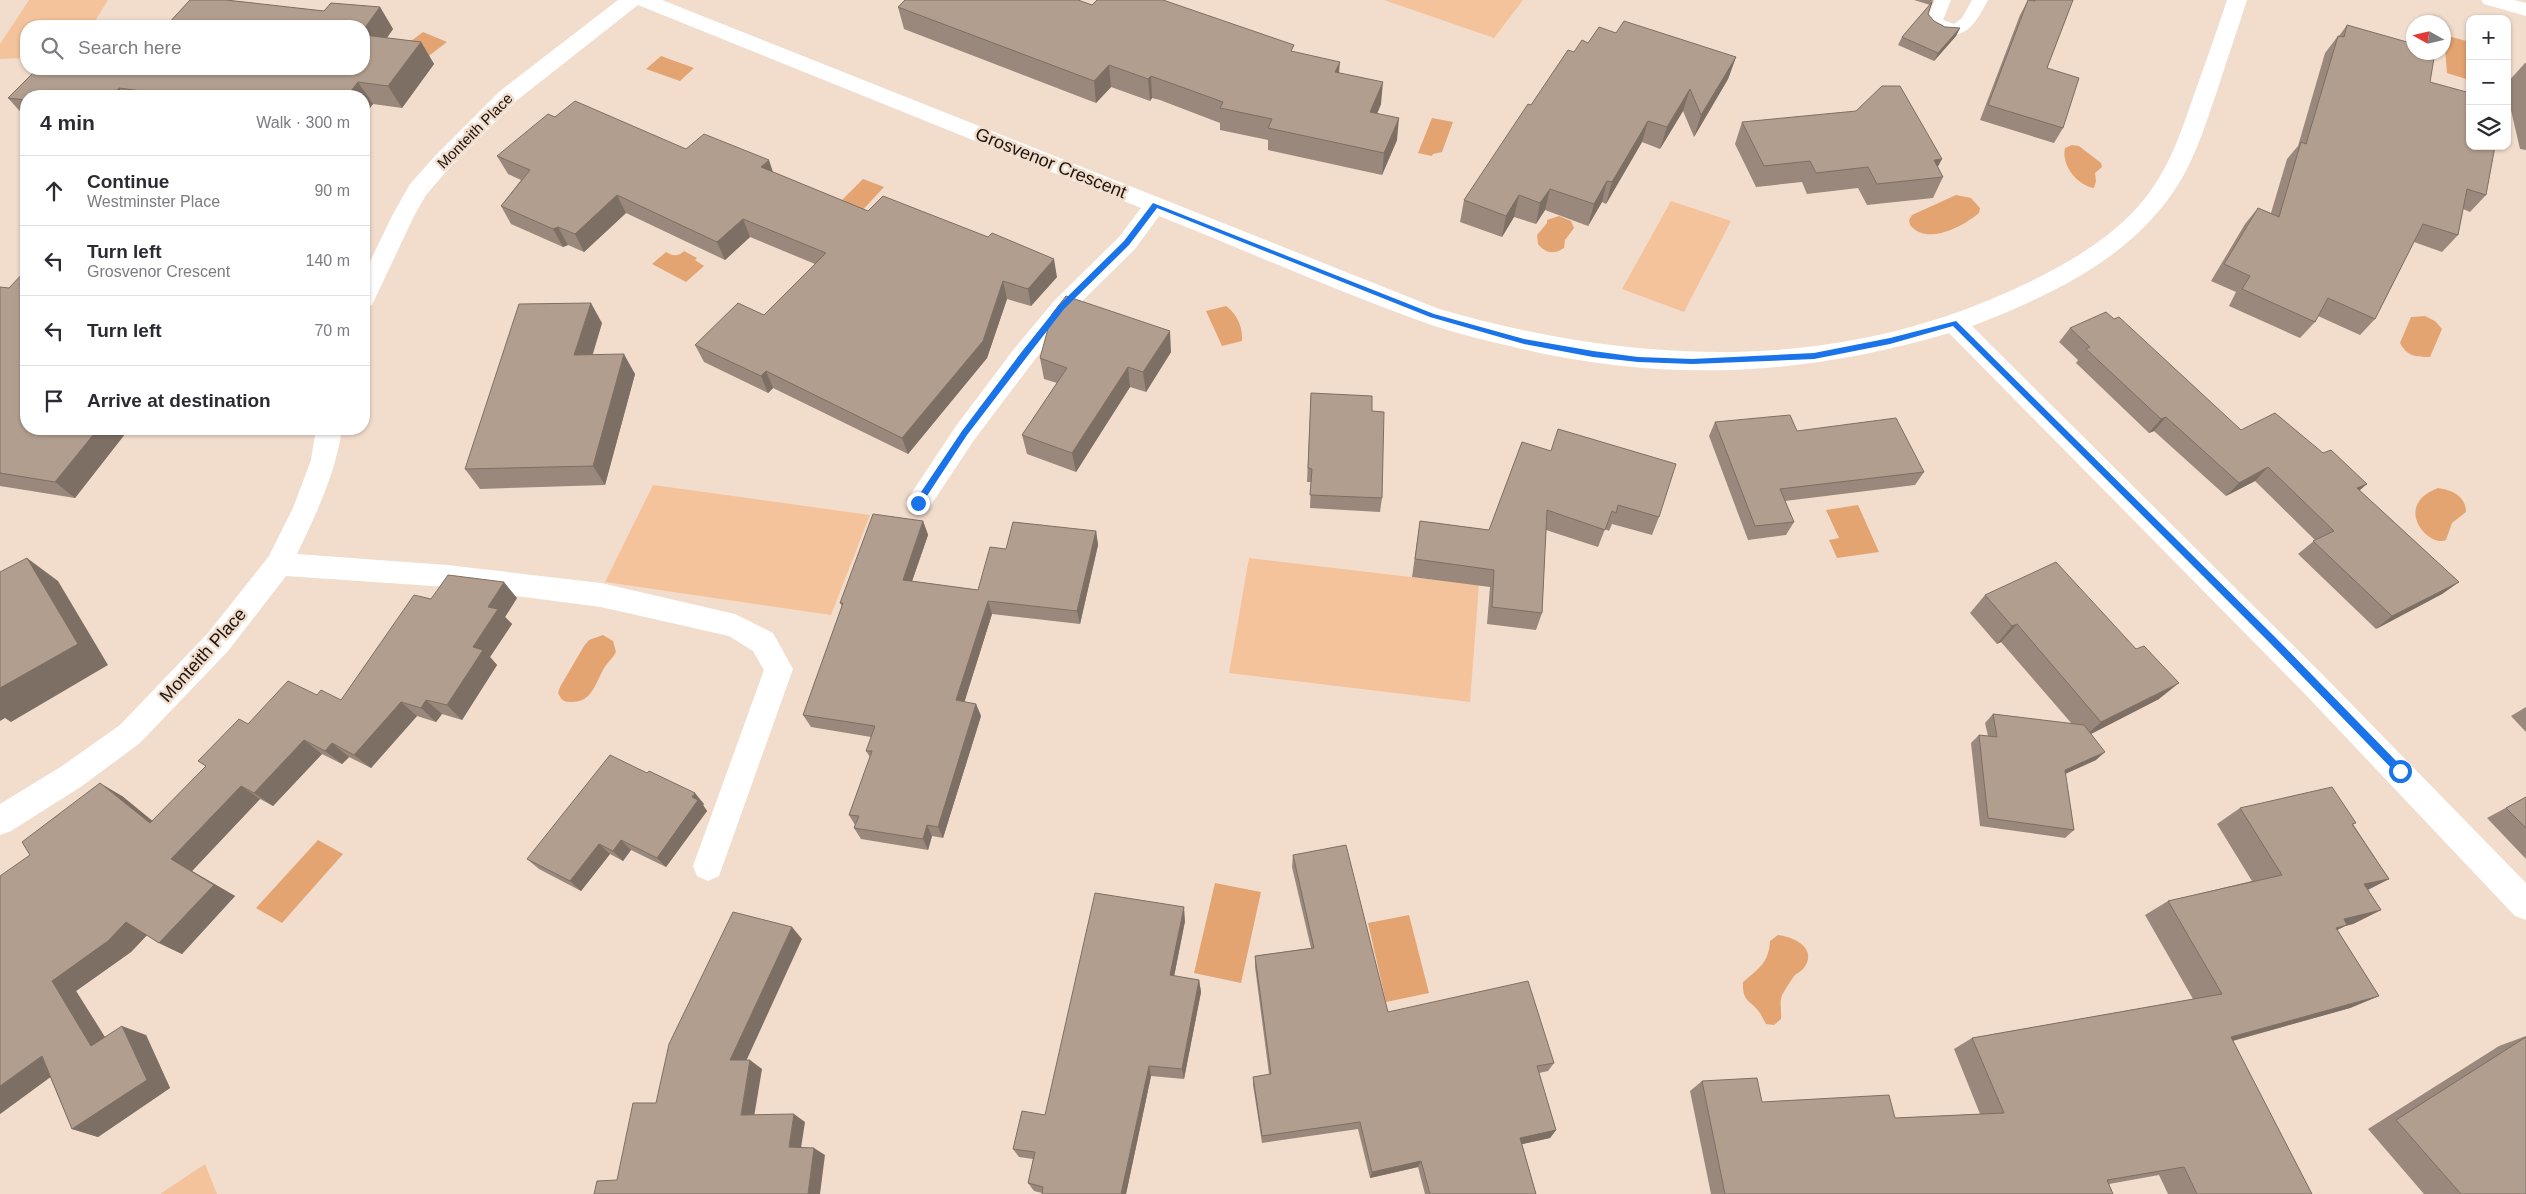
<!DOCTYPE html>
<html lang="en">
<head>
<meta charset="utf-8">
<style>
	:root { --surface:#fff; --page:#f7f7f7; --text:#2b2b33; --muted:#7c7c81; --line:#e1e1e2 }
	body { margin:0; font-family:Helvetica,sans-serif; background:var(--page); color:var(--text) }
	.controls { position:absolute; right:15px; top:15px; display:grid; overflow:hidden; border-radius:10px; box-shadow:0 1px 4px #0004 }
	.controls button { width:45px; height:45px; display:grid; place-items:center; padding:0; border:0; border-bottom:1px solid var(--line); background:var(--surface); color:var(--text); font:25px sans-serif }
	.compass { position:absolute; left:2406px; top:15px; width:45px; height:45px; border-radius:50%; background:var(--surface); box-shadow:0 1px 4px #0004; rotate:278deg }
	.stop { position:absolute; width:15px; height:15px; margin:-11px; border:4px solid #1a73e8; border-radius:50%; background:#fff }
	.stop.end { background:#1a73e8; border-color:#fff; box-shadow:0 1px 5px #0008 }
	.list { margin:0; padding:0; list-style:none }
	h2 { display:flex; justify-content:space-between; align-items:center; height:65px; margin:0; padding:0 20px; font-size:21px }
	h2 small { font-size:16px; font-weight:400; color:var(--muted) }
	.list li { display:grid; grid-template-columns:32px 1fr auto; gap:15px; align-items:center; box-sizing:border-box; height:70px; padding:0 20px; border-top:1px solid var(--line) }
	.list b { display:block; font-size:19px; white-space:nowrap }
	.list p { margin:0; font-size:16px; white-space:nowrap; color:var(--muted) }
	.list em { font-size:16px; font-style:normal; color:var(--muted) }
	.icon { flex:none; width:28px; height:28px; fill:none; stroke:currentColor; stroke-width:2; stroke-linecap:round; stroke-linejoin:round }
	.map { position:relative; flex:none; width:2526px; height:1194px; overflow:hidden }
	.search { position:absolute; background:var(--surface); box-shadow:0 1px 4px #0004; left:20px; top:20px; width:350px; height:55px; display:flex; align-items:center; gap:12px; box-sizing:border-box; padding:0 18px; border-radius:20px; color:var(--muted); font-size:19px }
	.panel { position:absolute; background:var(--surface); box-shadow:0 1px 4px #0004; left:20px; top:90px; width:350px; height:345px; border-radius:20px }
	.map>svg:first-child { display:block }
</style>
</head>
<body>
<div class="map">
<svg width="2526" height="1194" viewBox="0 0 2526 1194">
	<rect width="100%" height="100%" fill="#f2ddcd"/>
	<path fill="#f4c39c" d="M29 0H108L92 26H26V58L0 59V44Z
		M1384 0H1523L1494 38Z
		M1671 201 1731 221 1684 312 1622 289Z
		M653 485 870 515 831 615 605 582Z
		M1249 558 1479 585 1470 702 1229 673Z
		M205 1164 217 1194H160Z"/>
	<path fill="#e3a471" d="M423 32 447 42 426 58 403 47Z
		M2444 35 2470 42V68L2466 79 2447 73Z
		M661 56 694 68 680 81 646 69Z
		M1432 118 1453 122 1442 152 1433 154 1432 156 1418 153Z
		M2072 145 2079 146 2101 163 2102 167 2095 173 2096 181 2094 188C2077 185 2061 165 2065 148Z
		M863 179 884 187 859 214 837 205Z
		M1956 195 1971 198 1980 208 1979 213C1962 227 1927 246 1910 225L1909 220 1912 215Z
		M1559 216 1571 221 1574 228 1565 240 1564 248C1554 255 1545 253 1538 244L1537 235 1547 223V220Z
		M684 251 697 258 695 260 704 266 686 282 652 264 666 252C673 256 678 257 684 251Z
		M1226 306C1237 314 1243 327 1242 341L1222 346 1206 311Z
		M2425 316 2435 321 2442 329 2430 357C2415 357 2407 356 2400 343L2411 317Z
		M2438 488C2452 490 2466 496 2466 512L2452 523 2446 540C2429 548 2391 506 2438 488Z
		M1858 505 1879 552 1837 558 1829 540 1839 538 1826 510Z
		M603 635 613 641 616 652C613 658 608 662 604 668 595 684 592 703 570 702 563 702 561 699 558 693L560 687 584 646 589 640Z
		M318 840 343 854 282 923 256 908Z
		M1215 883 1261 892 1241 983 1194 973Z
		M1409 915 1429 993 1386 1002 1368 923Z
		M1778 935C1794 937 1818 948 1804 968 1802 971 1797 973 1795 975 1791 980 1785 990 1782 995 1779 1003 1782 1011 1781 1019L1774 1025 1766 1024C1764 1020 1762 1017 1760 1013 1751 1000 1742 1003 1743 982 1758 969 1769 963 1770 941Z"/>
	<g fill="none" stroke-linecap="round" stroke-linejoin="round">
		<path fill="#fff" fill-rule="evenodd" d="M1935 0H1951L1943 20 1954 24 1962 18 1972 0H1988C1978 18 1969 39 1945 34 1936 32 1931 29 1926 21Z"/>
		<path fill="#fff" fill-rule="evenodd" d="M618 0H662L1439 309C1634 365 1833 375 2021 286 2067 264 2115 237 2146 197 2171 165 2182 129 2195 92 2206 61 2217 31 2227 0H2247C2237 31 2226 63 2216 94 2206 123 2197 152 2182 178 2137 256 2052 295 1972 326L2324 676 2526 883V920L2515 916 2304 693 1949 333C1804 376 1667 383 1518 348 1487 341 1454 333 1423 322 1334 290 1247 251 1159 216L1135 249 1070 313 974 440 927 511 918 514 909 511 905 503 956 426 1014 349 1054 301 1119 237 1141 208 638 5 516 101 451 166 426 195 414 216 372 305 364 308V274L392 216 410 184 435 156 500 91Z
			M316 429H342C335 475 317 512 297 554L447 565 601 583 735 614 773 633 793 669 719 876 708 881 697 876 693 866 764 670 753 651 729 636 601 607 447 587 286 576 228 651 140 743 82 786 11 831 0 835V804L62 766 120 725 208 633 269 556 293 508 311 460Z"/>
		<path fill="#fff" fill-rule="evenodd" d="M2481 0H2514L2526 3V16L2484 4Z"/>
	</g>
	<path fill="#99887b" d="M190 0H226L324 11 331 3 380 7 393 29 387 38 421 42 434 64 402 108 373 104 364 115V96H26V118L8 98 37 69H364V26H166Z
		M1914 0H1933L1928 14 1934 21 1945 27 1960 28 1956 36 1934 61 1898 45 1902 37 1930 5Z
		M2028 0 2033 1 2034 0H2073L2047 68 2063 128 2054 143 1980 120 2020 15Z
		M1092 5 1293 52 1339 73 1381 104 1377 113 1397 140 1382 175 1268 150V140L1220 130V123L1160 100 1152 98 1150 101 1111 87 1096 103 904 29 898 7Z
		M2347 25 2430 82 2486 195 2470 212 2463 209 2458 235 2442 252 2414 242 2375 319 2360 335 2318 316 2315 322 2300 338 2229 306 2236 292 2211 281 2245 224 2258 208 2271 213 2287 159 2298 146 2325 53 2338 36H2339Z
		M1616 33 1736 57 1728 79 1694 137 1683 111 1660 149 1642 142 1606 204 1602 202 1588 226 1545 210 1536 224 1514 217 1502 237 1460 222 1464 200 1531 105 1574 52 1588 43Z
		M2525 63H2526V150L2520 149 2507 93V83Z
		M555 117 773 172 868 211 1057 277 1031 306 1007 299 987 358 908 454 773 388 768 393 704 362 695 345 764 315 815 264 750 237 725 260 626 213 584 252 568 245 563 247 511 224 501 206 521 180 508 174 497 156Z
		M1742 122 1938 167 1943 177 1933 198 1867 205 1858 188 1807 194 1802 182 1756 187 1735 144Z
		M0 287 26 429H119L125 434 75 498 0 486Z
		M602 323 593 354 635 374 605 485 480 489 465 469Z
		M2070 328 2241 430 2323 453 2367 484 2359 490 2459 582 2442 594 2376 629 2298 554 2315 540 2255 481 2226 496 2154 431 2149 433 2076 363 2078 360 2059 342Z
		M1171 352 1146 392 1130 387 1076 472 1027 454 1022 435 1057 383 1044 379 1040 358Z
		M1311 393 1372 411 1382 498 1380 512 1310 508 1311 482H1307Z
		M1715 422 1797 431 1924 472 1915 485 1785 501 1794 522 1786 535 1748 540 1709 436Z
		M1522 442 1659 517 1652 535 1612 524 1609 531 1605 529 1598 547 1546 530 1542 613 1536 630 1487 624 1490 587 1412 577 1420 521 1489 530Z
		M923 521 928 535 912 581 978 590 1006 549 1096 531 1098 545 1080 624 992 614 964 702 976 704 981 716 943 838 932 836 928 850 861 839 854 828 855 825 849 815 870 757 866 751 871 737 811 727 803 715 842 606 840 603Z
		M1985 595 2159 699 2091 734 2096 760 2065 774 2074 830 2065 838 1980 826 1971 743 1979 735 1988 736 1985 723 1993 714 2072 724 2001 642 1997 644 1970 613Z
		M517 598 505 617 512 624 490 657 497 665 462 720 442 714 436 722 417 716 371 768 349 757 342 764 322 754 273 806 260 799 192 871 235 896 182 954 159 943 147 935 131 952 76 991 105 1037 146 1035 170 1088 98 1137 72 1129 50 1077 0 1114 122 796 152 821 206 766 198 761 248 724 317 695 341 700 431 599Z
		M2526 707V732L2511 716Z
		M2526 797V859L2487 818Z
		M704 804 703 805 707 811 666 867 631 850 623 861 610 854 581 891 539 869 527 859Z
		M2240 808 2353 824 2389 879 2368 890 2381 910 2353 924 2345 926 2337 930 2379 996 2350 1008 2233 1041 2312 1194H2168L2159 1175 2109 1184 2113 1194H1711L1690 1091 1702 1081 1762 1102 1895 1118 1980 1114 1954 1049 1972 1038 2193 999 2145 915 2168 901 2252 881 2217 824Z
		M1293 855 1388 1012 1554 1063 1548 1071 1539 1073 1556 1130 1550 1138 1522 1144 1536 1194H1425L1418 1167 1370 1178 1358 1129 1262 1143 1253 1085V1077L1269 1074 1255 967V956L1311 948 1292 867Z
		M1185 921 1174 976 1199 980 1201 992 1184 1079 1151 1076 1126 1194H1042V1193L1034 1191 1028 1183 1033 1159 1019 1157 1013 1149 1045 1115Z
		M2526 1036V1194H2424L2368 1129 2499 1046Z"/>
	<path fill="#7d6f64" d="M380 7 393 29 373 57 364 42V29Z
		M1960 28 1956 36 1934 61 1938 53Z
		M421 42 434 64 402 108 388 86Z
		M1736 57 1728 79 1694 137 1701 115Z
		M1340 62 1338 84 1335 72Z
		M1109 65 1111 87 1096 103 1094 81Z
		M1151 76 1152 98 1150 101 1148 79Z
		M358 82 373 104 364 115V96H347Z
		M1383 82 1381 104 1369 134 1370 112Z
		M119 88 125 96H112Z
		M1690 89 1683 111 1660 149 1667 127Z
		M1399 118 1397 140 1382 175 1384 153Z
		M1648 121 1642 142 1606 204 1612 182Z
		M1942 159 1932 178 1934 160Z
		M769 160 775 178 761 167Z
		M1607 181 1602 202 1588 226 1594 204Z
		M1550 189 1545 210 1536 224 1540 203Z
		M617 195 626 213 584 252 575 234Z
		M1519 195 1514 217 1502 237 1506 216Z
		M743 219 750 237 725 260 717 242Z
		M558 227 568 245 563 247 553 229Z
		M1054 259 1057 277 1031 306 1028 289Z
		M1003 281 1007 299 987 358 908 454 902 438Z
		M591 303 602 323 586 375 574 355Z
		M1170 331 1171 352 1146 392 1143 372Z
		M624 354 635 374 605 485 593 466Z
		M1128 367 1130 387 1076 472 1072 453Z
		M766 371 773 388 768 393 761 376Z
		M2166 417 2154 431 2149 433 2161 419Z
		M98 429H119L125 434 75 498 55 482Z
		M2268 467 2255 481 2226 496 2239 483Z
		M2367 484 2352 497 2357 488Z
		M923 521 928 535 908 593 903 580Z
		M1096 531 1098 545 1080 624 1077 611Z
		M27 558 58 581 108 665 11 722 5 718 0 721V688Z
		M504 582 517 598 505 617 512 624 490 657 497 665 462 720 447 705 488 607Z
		M2459 582 2442 594 2376 629 2392 616Z
		M988 601 992 614 961 713 956 700Z
		M2017 624 2001 642 1997 644 2012 626Z
		M2179 683 2159 699 2083 738 2101 722Z
		M426 700 442 714 436 722 421 708Z
		M401 702 417 716 371 768 354 755Z
		M976 704 981 716 943 838 938 827Z
		M304 740 322 754 273 806 254 793Z
		M332 743 349 757 342 764 325 751Z
		M2105 752 2096 760 2056 778 2065 770Z
		M100 783 122 796 171 836 150 823Z
		M241 786 260 799 192 871 235 896 182 954 159 943 171 859Z
		M695 793 704 804 703 805 707 811 666 867 657 858 692 797Z
		M927 825 932 836 928 850 923 839Z
		M621 840 631 850 623 861 613 851Z
		M599 844 610 854 581 891 570 881Z
		M2389 879 2361 893 2364 884Z
		M1184 907 1185 921 1172 987 1170 975Z
		M2381 910 2353 924 2345 926 2320 939 2344 919Z
		M126 922 149 933 131 952 76 991 116 1055 91 1046 52 981Z
		M792 927 802 939 742 1070 730 1060Z
		M1199 980 1201 992 1184 1079 1182 1069Z
		M2379 996 2350 1008 2206 1048 2231 1037Z
		M122 1026 146 1035 170 1088 98 1137 72 1129Z
		M42 1056 67 1065 0 1114V1086Z
		M750 1060 762 1069 753 1123 741 1115Z
		M1149 1066 1151 1076 1126 1194H1121Z
		M794 1114 805 1122 800 1155 789 1147Z
		M1556 1130 1550 1138 1514 1146 1520 1138Z
		M814 1148 825 1155 820 1194H808Z
		M1421 1161 1418 1167 1370 1178 1372 1172Z"/>
	<path fill="#b29e8f" stroke="#7d6f64" d="M190 0H226L324 11 331 3 380 7 364 29V26H166Z
		M905 0H1078L1092 5 1097 0H1163L1294 45 1291 51 1340 62 1335 72 1383 82 1370 112 1399 118 1384 153 1268 128 1272 119 1220 108 1223 102 1151 76 1148 79 1109 65 1094 81 898 7Z
		M2028 0 2035 1V0H2073L2047 68 2079 78 2063 128 1988 105Z
		M1932 2 1928 14 1934 21 1945 27 1960 28 1938 53 1902 37Z
		M1624 21 1736 57 1701 115 1690 89 1667 127 1648 121 1612 182 1607 181 1594 204 1550 189 1540 203 1519 195 1506 216 1464 200 1528 104 1531 105 1568 50 1574 52 1582 40 1588 43 1599 27 1616 33Z
		M2347 25 2414 44V52H2435L2430 82 2470 93V146H2495L2486 195 2467 189 2458 235 2423 224 2375 319 2328 298 2315 322 2242 289 2250 276 2224 264 2258 208 2279 217 2301 142 2306 144 2338 36 2344 37Z
		M364 35 421 42 388 86 358 82 347 96H179L119 88 112 96H26V100L8 98 37 69H364Z
		M1882 86H1900L1942 159 1934 160 1943 177 1877 184 1868 167 1816 173 1810 161 1764 166 1742 122 1856 111Z
		M575 101 686 149 704 134 769 160 761 167 868 211 883 196 988 237 992 233 1054 259 1028 289 1003 281 983 341 902 438 766 371 761 376 695 345 738 303 764 315 826 253 743 219 717 242 617 195 575 234 558 227 553 229 501 206 530 170 497 156 548 114 555 117Z
		M26 270V429H98L55 482 0 473V287L9 288Z
		M1066 296 1170 331 1143 372 1128 367 1072 453 1022 435 1067 368 1040 358 1052 314Z
		M591 303 574 355 624 354 593 466 465 469 519 304Z
		M2106 312 2114 319 2119 317 2241 430 2275 413 2323 453 2331 450 2367 484 2357 488 2459 582 2392 616 2313 541 2334 531 2268 467 2239 483 2166 417 2161 419 2086 349 2090 347 2070 328Z
		M1311 393 1372 396V411L1384 412 1382 498 1310 495 1312 469 1308 468Z
		M1790 415 1797 431 1896 418 1924 472 1780 489 1794 522 1755 526 1715 422Z
		M1558 429 1676 464 1659 517 1618 505 1616 513 1612 511 1605 530 1547 510 1542 613 1492 607 1494 570 1415 559 1420 521 1489 530 1522 442 1551 451Z
		M873 514 923 521 903 580 978 590 990 547 1006 549 1013 522 1096 531 1077 611 988 601 956 700 976 704 938 827 927 825 923 839 854 828 859 816 849 815 872 751H866L875 726 803 715 843 603H840Z
		M27 558 78 644 0 688V572Z
		M2056 562 2136 649 2144 646 2179 683 2101 722 2017 624 2012 626 1985 595Z
		M448 575 504 582 488 607 498 609 473 647 483 650 447 705 426 700 421 708 401 702 354 755 332 743 325 751 304 740 254 793 241 786 171 859 214 885 159 943 126 922 108 941 52 981 91 1046 122 1026 147 1080 72 1129 42 1056 0 1086V876L30 855 22 842 100 783 150 823 206 766 198 761 239 719 248 724 288 681 317 695 321 690 341 700 414 595 431 599Z
		M1993 714 2084 725 2105 752 2065 770 2074 830 1988 818 1979 735 1997 737Z
		M610 755 647 773 649 771 695 793 692 797 698 800 657 858 621 840 613 851 599 844 570 881 527 859Z
		M2332 787 2356 823 2352 824 2389 879 2364 884 2381 910 2344 919 2347 925 2336 928 2379 996 2231 1037 2312 1194H2197L2184 1167 2107 1180 2113 1194H1725L1702 1081 1757 1078 1762 1102 1889 1095 1895 1118 2004 1113 1972 1038 2222 994 2168 901 2282 875 2240 808Z
		M2526 797V828L2506 808Z
		M1346 845 1388 1012 1528 981 1554 1063 1537 1066 1556 1130 1520 1138 1536 1194H1430L1421 1161 1372 1172 1360 1122 1262 1136 1253 1077 1271 1074 1255 956 1314 948 1293 855Z
		M1095 893 1184 907 1170 975 1199 980 1182 1069 1149 1066 1121 1194H1042L1043 1187 1028 1183 1035 1152 1013 1149 1022 1111 1045 1115Z
		M733 912 792 927 730 1060H750L741 1115 794 1114 789 1147 814 1148 808 1194H594L597 1181 617 1180 633 1103H656L669 1044Z
		M2526 1037V1194H2461L2396 1120Z"/>
	<path fill="#1a73e8" d="M1153 203 1434 314 1524 339 1593 351 1638 357 1692 359 1814 353 1890 338 1956 321 2274 636 2403 768V774H2397L2268 641 1953 326 1890 344 1814 359 1692 364 1638 362 1593 357 1524 344 1430 317 1157 208 1129 245 1064 309 1026 358 967 435 921 505H915V501L962 431 1020 354 1059 305 1124 241Z"/>
	<g text-anchor="middle" stroke-width="5" stroke-linejoin="round" paint-order="stroke">
		<g font-size="15" fill="#1b140e" stroke="#f2ddcd">
			<text transform="translate(475 131) rotate(-45)" y="5">Monteith Place</text>
		</g>
		<g font-size="18" fill="#1b140e" stroke="#f2ddcd">
			<text transform="translate(1051 163) rotate(22)" y="6">Grosvenor Crescent</text>
			<text transform="translate(203 655) rotate(-48)" y="6">Monteith Place</text>
		</g>
	</g>
</svg>
<div class="controls">
<button>+</button>
<button>−</button>
<button><svg class="icon" aria-label="layers" viewBox="0 0 24 24"><path d="M12 4l9 5-9 5-9-5zM3 14l9 5 9-5"/></svg></button>
</div>
<svg class="compass" viewBox="-18 -18 36 36"><path d="M0-13l5 13h-10z" fill="#e53935"/><path d="M0 13l5-13h-10z" fill="#7c7c81"/></svg>
<div class="stop" style="left:2400px;top:771px"></div>
<div class="stop end" style="left:918px;top:503px"></div>
<div class="search"><svg class="icon" aria-label="search" viewBox="0 0 24 24"><circle cx="10" cy="10" r="6"/><path d="M15 15l6 6"/></svg>Search here</div>
<section class="panel">
<h2>4 min<small>Walk · 300 m</small></h2>
<ul class="list">
<li><svg class="icon" aria-label="ahead" viewBox="0 0 24 24"><path d="M12 20V5M6 11l6-6 6 6"/></svg><div><b>Continue</b><p>Westminster Place</p></div><em>90 m</em></li>
<li><svg class="icon" aria-label="left" viewBox="0 0 24 24"><path d="M17 20v-9H6M10 6l-5 5 5 5"/></svg><div><b>Turn left</b><p>Grosvenor Crescent</p></div><em>140 m</em></li>
<li><svg class="icon" aria-label="left" viewBox="0 0 24 24"><path d="M17 20v-9H6M10 6l-5 5 5 5"/></svg><div><b>Turn left</b></div><em>70 m</em></li>
<li><svg class="icon" aria-label="arrive" viewBox="0 0 24 24"><path d="M6 21V4h12l-3 4 3 4H6"/></svg><div><b>Arrive at destination</b></div></li>
</ul>
</section>
</div>
</body>
</html>
